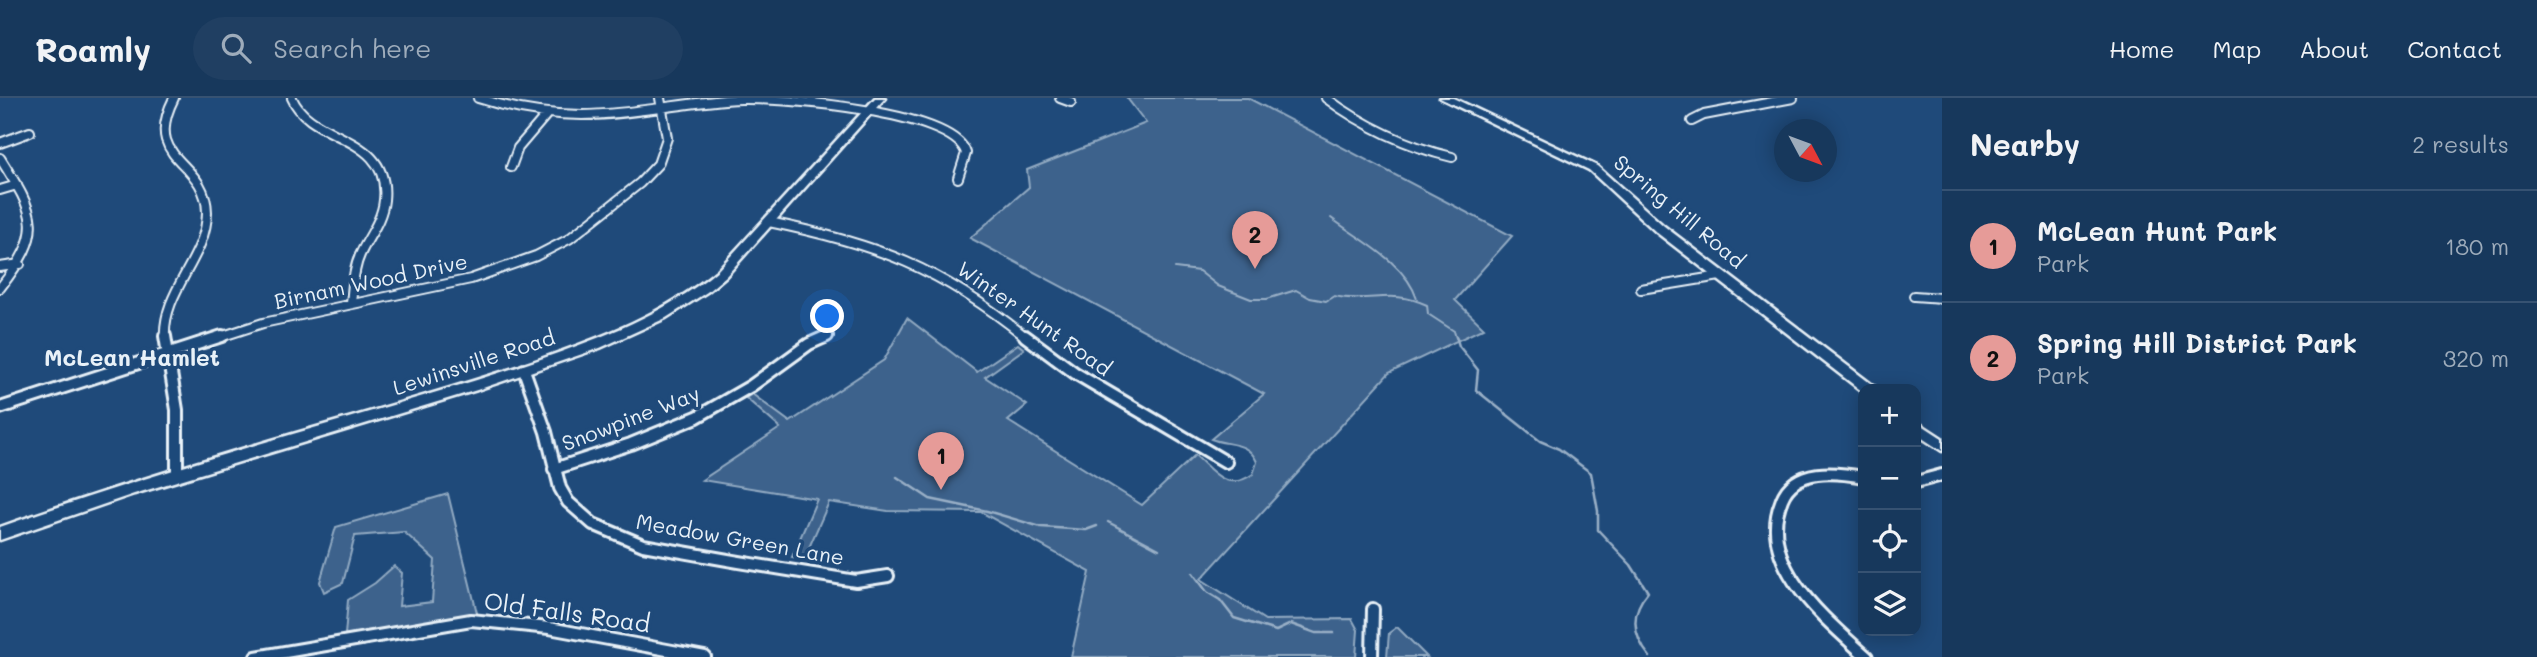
<!DOCTYPE html>
<html lang="en">
<head>
<meta charset="utf-8">
<style>
	:root { --surface:#17385c; --page:#203f62; --text:#f1f3f6; --muted:#9eacbb; --line:#365272; --accent:#e69b98 }
	body { margin:0; font-family:Mali,sans-serif; background:var(--page); color:var(--text) }
	.controls { position:absolute; right:21px; bottom:21px; display:grid; overflow:hidden; border-radius:14px; box-shadow:0 4px 18px #0003 }
	.controls button { width:63px; height:63px; display:grid; place-items:center; padding:0; border:0; border-bottom:2px solid var(--line); background:var(--surface); color:var(--text); font:35px sans-serif }
	.compass { position:absolute; left:1774px; top:21px; width:63px; height:63px; border-radius:50%; background:var(--surface); box-shadow:0 4px 18px #0003; rotate:131deg }
	.you { position:absolute; left:828px; top:219px; width:24px; height:24px; margin:-18px; border:5px solid #fff; border-radius:50%; background:#1a73e8; box-shadow:0 0 0 10px #1a73e833 }
	.badge { display:grid; place-items:center; width:46px; height:46px; border-radius:50%; background:var(--accent); color:#111; font-size:23px; font-weight:700 }
	.pin { position:absolute; translate:-50% -58px; filter:drop-shadow(0 2px 4px #0008) }
	.pin::after { content:''; position:absolute; top:37px; width:24px; height:21px; background:inherit; clip-path:polygon(0 0,100% 0,50% 100%) }
	.list { margin:0; padding:0; list-style:none }
	h2 { display:flex; justify-content:space-between; align-items:center; height:91px; margin:0; padding:0 28px; font-size:30px }
	h2 small { font-size:23px; font-weight:400; color:var(--muted) }
	.list li { display:grid; grid-template-columns:46px 1fr auto; gap:21px; align-items:center; box-sizing:border-box; height:112px; padding:0 28px; border-top:2px solid var(--line) }
	.list b { display:block; font-size:26px; white-space:nowrap }
	.list p { margin:0; font-size:23px; white-space:nowrap; color:var(--muted) }
	.list em { font-size:23px; font-style:normal; color:var(--muted) }
	.icon { flex:none; width:38px; height:38px; fill:none; stroke:currentColor; stroke-width:2; stroke-linecap:round; stroke-linejoin:round }
	.map { position:relative; flex:none; width:1942px; height:559px; overflow:hidden }
	header { display:flex; align-items:center; gap:42px; box-sizing:border-box; height:98px; padding:0 35px; background:var(--surface); border-bottom:2px solid var(--line) }
	header strong { font-size:33px }
	nav { display:flex; gap:38px; margin-inline-start:auto; font-size:24px }
	.search { width:490px; height:63px; background:var(--page); display:flex; align-items:center; gap:18px; box-sizing:border-box; padding:0 24px; border-radius:38px; color:var(--muted); font-size:26px }
	main { display:flex }
	aside { flex:1; background:var(--surface) }
	.map>svg:first-child { display:block }
</style>
</head>
<body>
<header>
<strong>Roamly</strong>
<div class="search"><svg class="icon" aria-label="search" viewBox="0 0 24 24"><circle cx="10" cy="10" r="6"/><path d="M15 15l6 6"/></svg>Search here</div>
<nav><a>Home</a><a>Map</a><a>About</a><a>Contact</a></nav>
</header>
<main>
<div class="map">
<svg width="1942" height="559" viewBox="0 0 1942 559">
	<rect width="100%" height="100%" fill="#1f4a7a"/>
	<filter id="ink" filterUnits="userSpaceOnUse"><feTurbulence type="fractalNoise" baseFrequency=".0143" numOctaves="2"/><feDisplacementMap in="SourceGraphic" scale="14" xChannelSelector="R" yChannelSelector="G"/><feConvolveMatrix kernelMatrix="1 2 1 2 8 2 1 2 1" color-interpolation-filters="sRGB"/></filter>
	<g filter="url(#ink)">
		<path fill="#3c628c" stroke="#92aac2" stroke-width="2" d="M1127 0H1248L1512 138 1455 202 1484 230 1389 275 1201 481 1265 522 1352 521 1358 532 1356 559H1071L1090 474 981 414 888 413 829 404 804 461 792 459 817 401 702 382 780 330 746 300 752 296 790 324 884 262 907 220 977 274 1018 246 1024 251 985 279 1027 307 1008 323 1142 407 1195 357C1213 373 1226 395 1253 376L1257 364C1248 343 1229 348 1211 341L1264 296 970 140 1029 89 1027 72 1146 25Z
			M448 396 477 515 345 537 348 502 375 485 394 468 402 475 399 508 432 504 435 462 404 434 355 438 343 485 324 494 320 484 336 429Z
			M1397 529 1427 559H1387L1389 535Z"/>
		<g fill="none" stroke-linecap="round" stroke-linejoin="round">
			<path stroke="#9ab0c7" stroke-width="2" d="M1331 120C1360 142 1405 164 1417 201
				M1175 170 1199 173 1218 188 1251 201H1267L1296 192 1310 200 1326 203 1334 198C1370 206 1391 190 1427 207L1428 216 1454 233 1456 240"/>
			<path stroke="#9ab0c7" stroke-width="2.5" d="M1456 238 1459 248 1478 272 1476 292 1540 343 1559 351 1591 375 1598 413V432L1631 467 1648 494C1629 516 1633 538 1650 559
				M897 379 930 401 987 413 1041 429 1086 432 1097 428
				M1108 424 1159 451
				M1193 475 1207 494 1220 502 1234 520 1276 533 1291 526 1316 535H1334"/>
			<g stroke="#e8f1f8" stroke-width="12">
				<path id="street-far1" d="M292 0C311 45 391 35 384 102 382 123 368 139 360 157 353 172 353 189 351 205
					M478 0C512 11 547 17 582 17 636 17 688 3 741 1 782 0 954 13 966 55L958 80
					M1060 0 1071 4
					M1326 0C1362 27 1408 49 1452 59
					M1692 23 1704 17 1793 0
					M0 45 30 34
					M0 60C37 119 45 132 0 190
					M511 69 518 50 547 16
					M0 92 17 87
					M769 124C877 146 941 170 1027 240
					M0 169 20 166
					M1641 191 1720 178
					M1914 198 1942 200
					M165 240C162 193 207 160 207 114 206 60 141 65 174 0
					M217 240 263 225 471 181 536 158 569 141 640 85 658 66 667 40 660 0
					M823 240 827 238"/>
			</g>
			<g stroke="#e8f1f8" stroke-width="16">
				<path id="street" d="M165 238 177 312V377
					M1025 238 1075 275 1226 364
					M524 272 546 334 560 390 568 404 593 426 643 447 739 464 856 483 888 478
					M0 310 222 238
					M554 371 631 346 697 319 751 288 809 246 827 238
					M1863 379C1836 374 1795 369 1782 401 1755 465 1824 520 1867 559
					M1916 384 1942 377
					M256 559 471 522 549 530 705 559
					M1372 559 1373 511"/>
			</g>
			<g stroke="#e8f1f8" stroke-width="5">
				<path id="secondary" d="M875 0H885L726 178 707 194 666 220 600 250 477 292 134 396 0 442V429C113 389 229 354 345 321 410 302 474 284 538 262 603 239 664 217 718 172Z
					M1440 0H1453L1597 68 1664 128 1874 288 1876 291H1863V294L1656 134 1589 72Z
					M1916 323 1942 340V353L1916 336Z"/>
			</g>
			<use href="#street-far1" stroke="#1f4a7a" stroke-width="8"/>
			<use href="#street" stroke="#1f4a7a" stroke-width="10"/>
			<use href="#secondary" fill="#1f4a7a" fill-rule="evenodd"/>
		</g>
	</g>
	<g text-anchor="middle" stroke-width="7" stroke-linejoin="round" paint-order="stroke">
		<g font-size="21" fill="#e8f1f8" stroke="#1f4a7a">
			<text transform="translate(1679 114) rotate(40)" y="7">Spring Hill Road</text>
			<text transform="translate(371 184) rotate(-12)" y="7">Birnam Wood Drive</text>
			<text transform="translate(1034 221) rotate(35)" y="7">Winter Hunt Road</text>
			<text transform="translate(474 265) rotate(-18)" y="7">Lewinsville Road</text>
			<text transform="translate(631 321) rotate(-21)" y="7">Snowpine Way</text>
			<text transform="translate(740 442) rotate(10)" y="7">Meadow Green Lane</text>
		</g>
		<g font-size="23" font-weight="bold" fill="#e8f1f8" stroke="#1f4a7a">
			<text x="132" y="268">McLean Hamlet</text>
		</g>
		<g font-size="24" fill="#e8f1f8" stroke="#1f4a7a">
			<text transform="translate(567 515) rotate(8)" y="8">Old Falls Road</text>
		</g>
	</g>
</svg>
<div class="controls">
<button>+</button>
<button>−</button>
<button><svg class="icon" aria-label="locate" viewBox="0 0 24 24"><circle cx="12" cy="12" r="6"/><path d="M12 2v4M12 18v4M2 12h4M18 12h4"/></svg></button>
<button><svg class="icon" aria-label="layers" viewBox="0 0 24 24"><path d="M12 4l9 5-9 5-9-5zM3 14l9 5 9-5"/></svg></button>
</div>
<svg class="compass" viewBox="-18 -18 36 36"><path d="M0-13l5 13h-10z" fill="#e53935"/><path d="M0 13l5-13h-10z" fill="#9eacbb"/></svg>
<div class="you"></div>
<div class="pin badge" style="left:941px;top:392px">1</div>
<div class="pin badge" style="left:1255px;top:171px">2</div>
</div>
<aside>
<h2>Nearby<small>2 results</small></h2>
<ul class="list">
<li><span class="badge">1</span><div><b>McLean Hunt Park</b><p>Park</p></div><em>180 m</em></li>
<li><span class="badge">2</span><div><b>Spring Hill District Park</b><p>Park</p></div><em>320 m</em></li>
</ul>
</aside>
</main>
</body>
</html>
